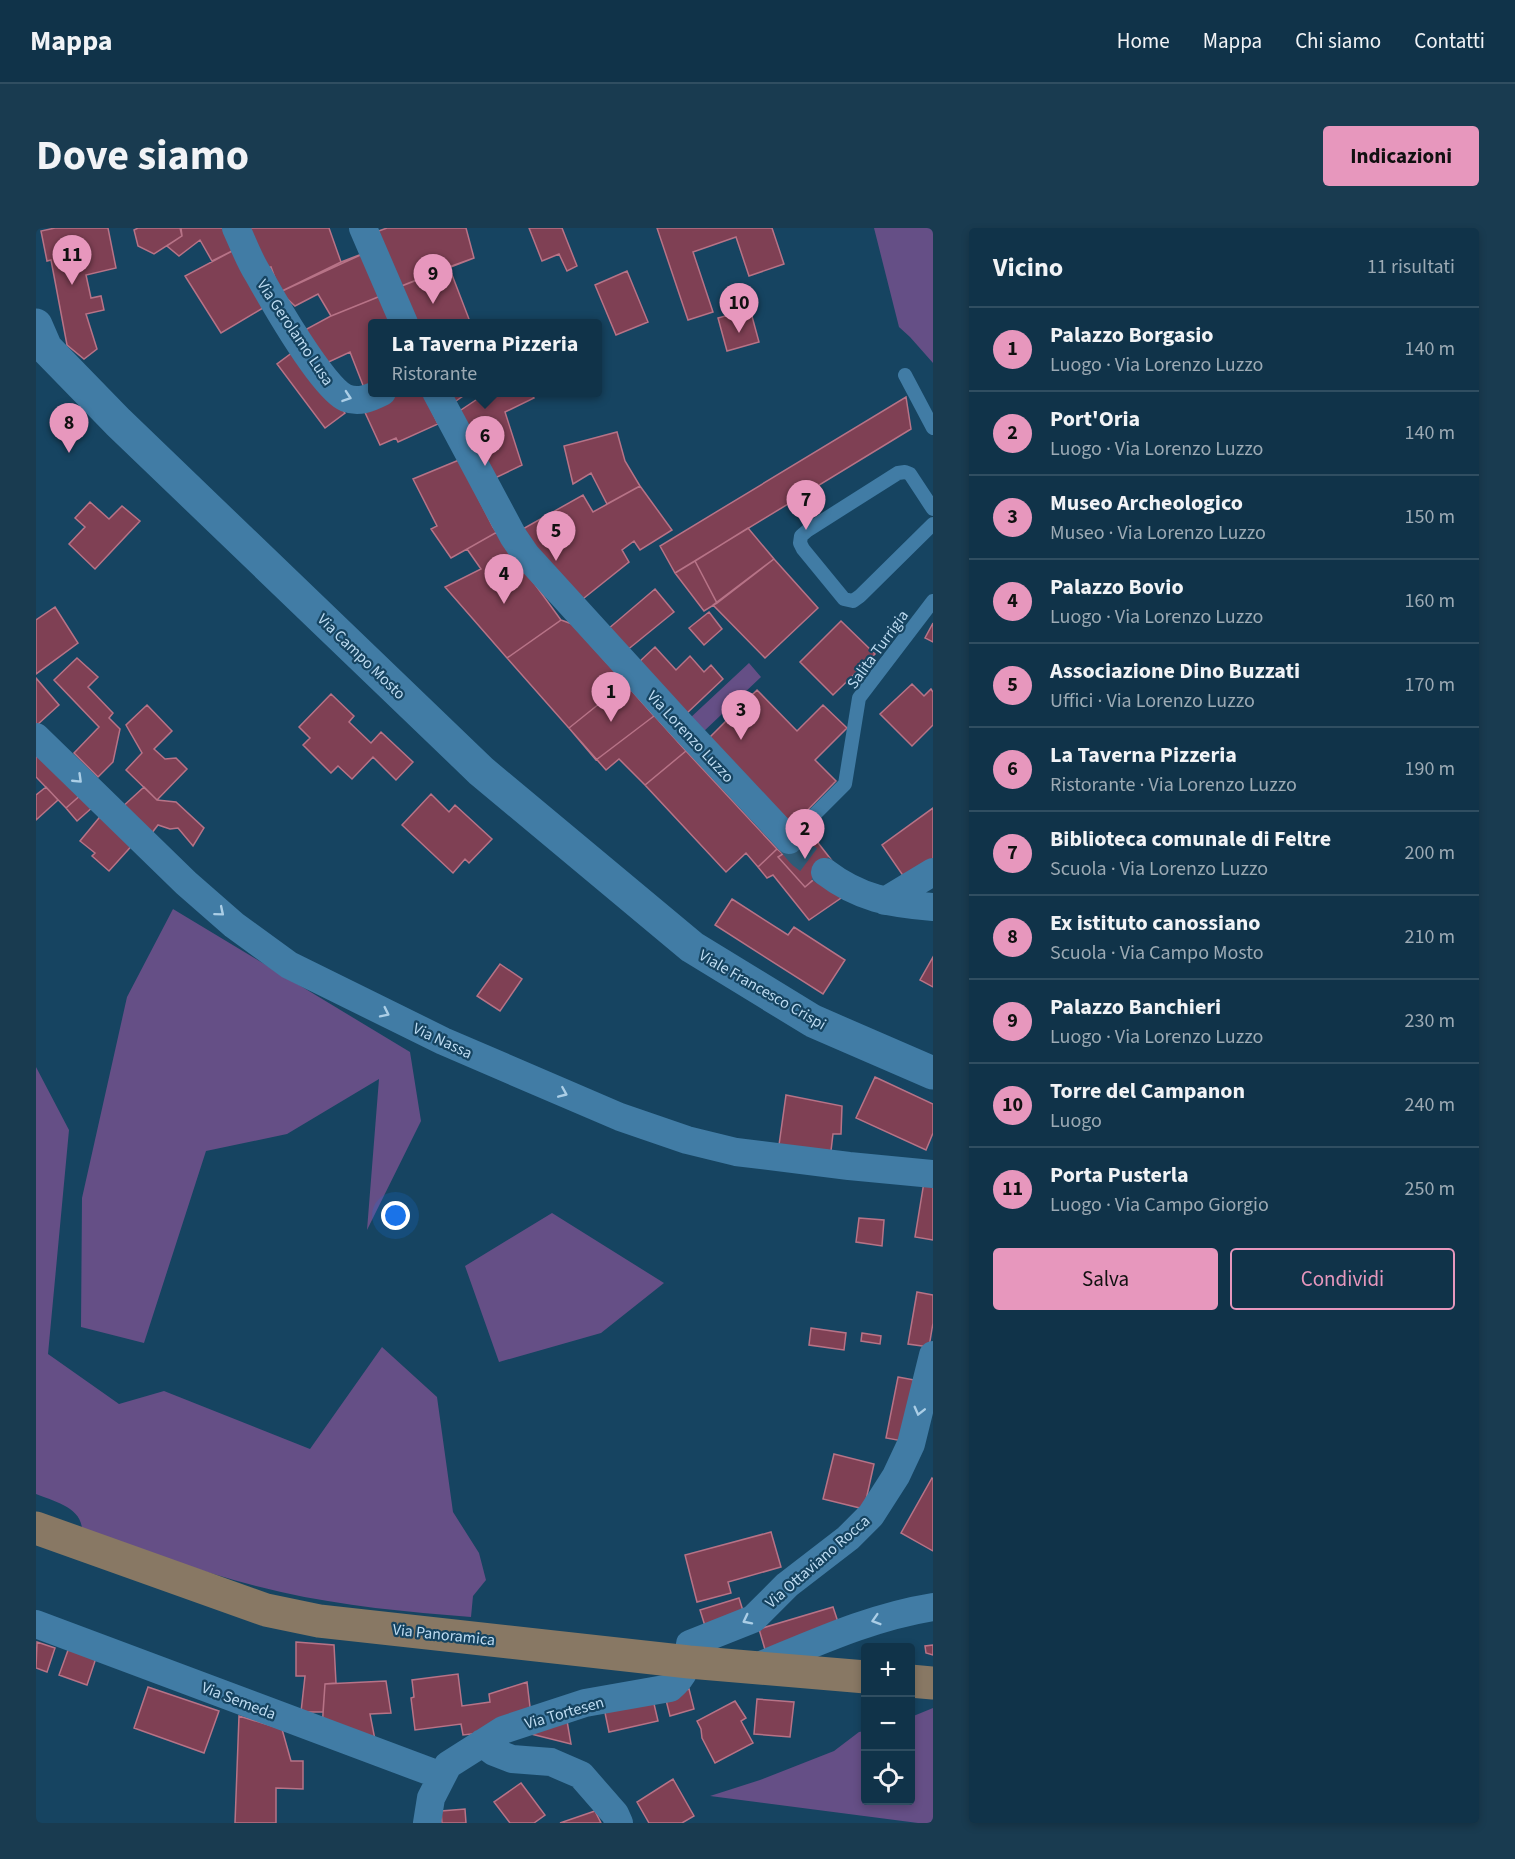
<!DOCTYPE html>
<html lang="it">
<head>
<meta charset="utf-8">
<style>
	:root { --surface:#103349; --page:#193b50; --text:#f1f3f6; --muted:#9caab4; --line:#304e61; --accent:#e797bd }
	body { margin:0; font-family:"Source Sans 3",sans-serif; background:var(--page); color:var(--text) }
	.controls { position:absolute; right:18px; bottom:18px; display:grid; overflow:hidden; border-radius:6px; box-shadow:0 3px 9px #0003 }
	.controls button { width:54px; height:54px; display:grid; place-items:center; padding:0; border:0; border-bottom:2px solid var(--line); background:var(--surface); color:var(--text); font:30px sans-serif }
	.you { position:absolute; left:360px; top:988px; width:21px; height:21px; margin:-15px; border:4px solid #fff; border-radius:50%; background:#1a73e8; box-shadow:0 0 0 9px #1a73e833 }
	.badge { display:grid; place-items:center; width:39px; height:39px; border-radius:50%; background:var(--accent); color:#111; font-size:20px; font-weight:700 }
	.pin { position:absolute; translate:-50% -50px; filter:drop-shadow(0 2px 3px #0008) }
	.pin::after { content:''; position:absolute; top:32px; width:21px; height:18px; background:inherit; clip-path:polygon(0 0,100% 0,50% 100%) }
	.popup { position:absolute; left:332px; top:91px; width:234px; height:78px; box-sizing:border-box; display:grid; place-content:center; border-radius:6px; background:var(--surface); filter:drop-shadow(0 2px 4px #0005); font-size:20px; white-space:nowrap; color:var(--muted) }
	.popup b { font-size:22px; color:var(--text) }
	.popup::after { content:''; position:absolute; left:50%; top:100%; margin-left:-12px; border:12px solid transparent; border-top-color:var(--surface) }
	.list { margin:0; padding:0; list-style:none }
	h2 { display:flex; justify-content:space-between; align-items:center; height:78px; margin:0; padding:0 24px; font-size:26px }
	h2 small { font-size:20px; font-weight:400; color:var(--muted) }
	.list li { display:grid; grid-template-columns:39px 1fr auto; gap:18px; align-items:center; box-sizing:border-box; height:84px; padding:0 24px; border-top:2px solid var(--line) }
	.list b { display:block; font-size:22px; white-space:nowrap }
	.list p { margin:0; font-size:20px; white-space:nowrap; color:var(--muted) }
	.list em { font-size:20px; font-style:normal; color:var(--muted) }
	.actions { display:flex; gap:12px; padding:18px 24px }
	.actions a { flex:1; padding:14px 0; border:2px solid var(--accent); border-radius:6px; text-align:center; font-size:21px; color:var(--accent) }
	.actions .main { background:var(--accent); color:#111 }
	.icon { flex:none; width:33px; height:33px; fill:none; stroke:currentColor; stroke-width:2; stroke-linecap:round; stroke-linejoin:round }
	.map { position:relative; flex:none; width:897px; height:1595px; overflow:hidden; border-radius:6px }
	header { display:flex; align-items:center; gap:36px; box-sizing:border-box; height:84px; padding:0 30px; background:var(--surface); border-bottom:2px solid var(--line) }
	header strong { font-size:28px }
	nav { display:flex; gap:33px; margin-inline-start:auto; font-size:21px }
	.intro { display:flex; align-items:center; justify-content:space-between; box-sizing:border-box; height:144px; padding:0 36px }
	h1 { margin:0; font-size:42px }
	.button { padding:15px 27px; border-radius:6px; background:var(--accent); color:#111; font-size:21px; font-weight:700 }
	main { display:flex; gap:36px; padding:0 36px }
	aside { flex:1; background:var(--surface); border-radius:6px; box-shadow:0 3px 9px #0003 }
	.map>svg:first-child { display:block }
</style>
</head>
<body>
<header>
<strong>Mappa</strong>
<nav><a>Home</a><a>Mappa</a><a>Chi siamo</a><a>Contatti</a></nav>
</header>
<div class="intro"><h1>Dove siamo</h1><a class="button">Indicazioni</a></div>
<main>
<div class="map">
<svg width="897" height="1595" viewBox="0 0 897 1595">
	<rect width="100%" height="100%" fill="#164461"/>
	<path fill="#654f86" d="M838 0H897V135L874 109 863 99Z
		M713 435 725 449 666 505 653 491Z
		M137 681 374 824 385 893 331 1002 343 851 251 906 170 923 108 1115 45 1099 46 970 91 769Z
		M0 839 33 902 12 1126 83 1176 128 1163 274 1221 346 1119 401 1169 417 1284 443 1325 450 1352 437 1368 435 1389C371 1384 307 1378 245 1364 177 1349 111 1324 46 1301 45 1279 17 1273 0 1266Z
		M516 985 628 1055 565 1105 463 1134 429 1038Z
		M897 1480V1595H882L674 1568 724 1552 798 1523 823 1504 829 1503 830 1572H874L875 1489Z"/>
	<path fill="#7f4054" stroke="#b77387" stroke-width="1.5" d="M19 0H72L80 40 50 47 55 70 65 68 68 82 50 86 61 121 48 131 31 117 15 32 11 33 5 3Z
		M102 0H144L146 8 118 26 102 18 98 2Z
		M190 0 202 20 176 33 164 12 143 28 131 18 146 8 145 0Z
		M207 0H293L305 34 331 24 359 95H336V162L330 165 314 124 284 138 267 103 295 88 282 66 259 78 244 64 235 39 227 41Z
		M207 0H293L305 34 244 64 235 39 227 41Z
		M351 0H430L438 30 413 39 433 91 424 95H376L337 5Z
		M351 0H430L438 30 358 61 337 5Z
		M493 0H526L541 38 531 43 523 26 506 33Z
		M621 0H736L748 36 713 48 700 9 657 24 677 84 652 92Z
		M202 20 232 77 185 105 149 48Z
		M331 24 347 67 295 88 282 66 259 78 244 64Z
		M413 39 433 91 424 95H375L358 61Z
		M591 43 612 94 580 107 559 57Z
		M714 81 723 114 691 123 682 90Z
		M261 121 309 185 289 200 241 136Z
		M360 164H387L402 196 362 214 360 210 344 217 327 180Z
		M411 164H433L417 175Z
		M452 164H494L498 170 469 184 486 237 457 251 422 184Z
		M870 169 875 201 639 345 624 318Z
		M581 204 589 233 604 258 571 276 555 245 537 256 528 218Z
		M423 232 457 299 525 392 471 430 409 359 445 341 431 321 415 330 395 301 401 298 377 251Z
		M604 258 636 302 604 322 598 313 586 322 593 334 543 374 485 302 547 267 557 284Z
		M54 274 73 291 86 278 104 293 59 341 33 316 49 299 39 290Z
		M712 300 738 331 681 375 659 333Z
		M461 304 525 392 471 430 409 359 445 341 431 321Z
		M738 331 782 380 729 430 677 377Z
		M659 333 681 375 668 383 639 345Z
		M619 361 638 384 590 423 572 401Z
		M19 379 42 415 0 446V392Z
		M673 384 686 401 668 417 653 400Z
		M525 392 536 396 650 523 609 557 583 531 570 542 471 430Z
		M805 393 839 426 797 467 764 434Z
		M897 395V414L889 410Z
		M619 419 640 442 654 428 668 444 675 437 687 451 650 486 602 435Z
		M41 430 62 449 52 459 77 485 73 490 84 501 77 534 62 549 38 525 63 499 18 452Z
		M0 450 23 477 1 497 0 496Z
		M589 455 618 488 560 532 533 500Z
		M876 456 888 468 895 461 897 464V497L876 518 844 486Z
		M721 462 761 503 787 477 811 500 779 532 800 553 757 597 671 512Z
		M295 466 318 488 313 494 335 515 345 504 377 534 360 552 337 529 316 551 302 538 295 545 267 517 274 510 263 499Z
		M111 477 136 503 118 521 129 531 140 530 151 541 121 572 90 542 106 525 90 497Z
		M0 520 47 565 30 580 0 549Z
		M650 523 741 621 722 639 710 625 690 644 609 557Z
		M10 559 22 572 0 592V567Z
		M108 559 121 572 140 574 168 600 157 618 142 600 134 601 122 597 112 610 84 581Z
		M47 565 58 578 41 593 30 580Z
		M395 566 413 584 419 577 456 611 433 635 429 631 417 645 366 597Z
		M897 580V633L870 652 846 617Z
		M67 585 100 613 73 643 56 628 59 625 44 613Z
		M772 602 797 634 769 659 742 629 747 626Z
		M741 621 747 626 742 629 769 659 781 649 808 668 773 692 737 647 731 650 722 639Z
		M696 671 752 707 758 699 809 732 787 766 679 697Z
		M897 729V759L884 752Z
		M464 736 486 751 464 783 441 768Z
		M839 849 897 876V905L890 922 820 890Z
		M750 867 806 878 805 906H797L795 923 743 917Z
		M888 954 897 955V1012L879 1009Z
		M823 990 848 992 846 1018 820 1014Z
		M881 1064 897 1067V1095L893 1119 872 1116Z
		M775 1100 810 1105 808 1122 773 1117Z
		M826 1105 845 1108 844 1116 825 1113Z
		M862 1149 884 1153 872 1214 850 1210Z
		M798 1226 838 1236 828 1281 787 1271Z
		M896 1250 897 1251V1323L865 1305Z
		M735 1304 745 1339 692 1354 695 1365 661 1374 649 1327Z
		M703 1370 708 1386 669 1398 664 1382Z
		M797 1379 804 1400 730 1425 723 1401Z
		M1 1414 19 1420 11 1444 0 1440Z
		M35 1414 62 1424 51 1457 23 1447Z
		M260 1414 298 1417 300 1455 289 1456 287 1484H265L269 1448H260Z
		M897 1417V1427L890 1425 889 1418Z
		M422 1446 426 1478 454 1474 453 1466 491 1454 494 1479 461 1503 427 1507 425 1496 379 1502 375 1470 378 1469 376 1452Z
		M350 1453 355 1485 334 1486 341 1522 286 1501 289 1456Z
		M112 1459 183 1483 168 1525 98 1500Z
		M653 1461 658 1481 634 1488 629 1468Z
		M615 1463 622 1493 573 1504 567 1475Z
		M721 1471 758 1474 754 1509 718 1506Z
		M699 1473 710 1490 705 1493 717 1515 679 1535 666 1510 665 1501 661 1493Z
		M530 1487 535 1516 495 1506Z
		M203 1488 246 1501 255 1533H267V1561L240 1560V1595H199Z
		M637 1551 658 1588 646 1595H613L601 1574Z
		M485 1555 509 1587 498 1595H474L458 1574Z
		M429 1581 430 1595H406L405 1583Z
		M559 1583 565 1595H524Z"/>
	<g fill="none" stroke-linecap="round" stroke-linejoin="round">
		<path stroke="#2f5b77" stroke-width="28" stroke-dasharray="28 14" stroke-linecap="butt" d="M753 612 765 626 789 644"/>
		<path stroke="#417ca5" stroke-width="14" d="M869 147 897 200
			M897 281 874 246 869 244 862 245 772 302 765 308 764 315 767 321 808 371 817 373 824 368 897 296
			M753 612 809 556 823 470 897 373"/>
		<path stroke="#417ca5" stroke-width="28" d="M200 0C207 15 213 32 222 46 236 71 287 161 310 170 323 175 334 170 346 164
			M327 0 368 95
			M400 164 477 308 490 327 645 497 753 612
			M0 509 150 655 198 697 253 737 407 813 584 889 651 912 700 924 813 938 897 946
			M789 644C823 670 855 676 897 679
			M849 673 897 644
			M0 1396 406 1548
			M718 1440C777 1416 834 1389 897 1379
			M446 1515 458 1524 476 1531 515 1534 545 1547 579 1586 583 1595
			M391 1595 395 1570 412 1537 467 1502 549 1475 634 1460C649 1448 653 1434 654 1416L717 1391 751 1357 812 1310 835 1287 860 1248 875 1216 897 1127"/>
		<path stroke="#417ca5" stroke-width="33" d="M0 97 10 120 82 194 445 543 656 719 777 793 897 845"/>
		<path stroke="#887864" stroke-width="33" d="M0 1300 230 1382 283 1393 653 1434 830 1449
			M874 1453 897 1455"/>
	</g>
	<defs><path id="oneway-chevron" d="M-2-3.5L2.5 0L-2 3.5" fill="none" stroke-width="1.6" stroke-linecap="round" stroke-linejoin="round" transform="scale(1.5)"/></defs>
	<g stroke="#abcee6">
		<use href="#oneway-chevron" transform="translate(311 169) rotate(19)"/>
		<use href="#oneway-chevron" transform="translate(42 551) rotate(44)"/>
		<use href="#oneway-chevron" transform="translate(184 684) rotate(40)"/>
		<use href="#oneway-chevron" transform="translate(349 785) rotate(26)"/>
		<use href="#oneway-chevron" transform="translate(527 865) rotate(23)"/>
		<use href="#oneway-chevron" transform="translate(883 1183) rotate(104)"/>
		<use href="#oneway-chevron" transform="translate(711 1392) rotate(153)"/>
		<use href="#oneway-chevron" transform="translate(840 1392) rotate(163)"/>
	</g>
	<g text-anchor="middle" stroke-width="4.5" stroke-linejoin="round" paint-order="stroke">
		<g font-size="16" fill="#bedcf2" stroke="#164461">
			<text transform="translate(260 104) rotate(56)" y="6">Via Gerolamo Lusa</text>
			<text transform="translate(841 421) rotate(-54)" y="6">Salita Turrigia</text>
			<text transform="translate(326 428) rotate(44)" y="6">Via Campo Mosto</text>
			<text transform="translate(655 508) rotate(47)" y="6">Via Lorenzo Luzzo</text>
			<text transform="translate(727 761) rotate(30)" y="6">Viale Francesco Crispi</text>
			<text transform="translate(407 812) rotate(25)" y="6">Via Nassa</text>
			<text transform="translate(781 1333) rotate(-41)" y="6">Via Ottaviano Rocca</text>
			<text transform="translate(408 1406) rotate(6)" y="6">Via Panoramica</text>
			<text transform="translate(203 1472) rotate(21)" y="6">Via Semeda</text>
			<text transform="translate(528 1484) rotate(-16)" y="6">Via Tortesen</text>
		</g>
	</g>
</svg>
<div class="controls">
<button>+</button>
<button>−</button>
<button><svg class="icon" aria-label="locate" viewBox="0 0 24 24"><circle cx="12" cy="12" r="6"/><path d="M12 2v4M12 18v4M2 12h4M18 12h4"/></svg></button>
</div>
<div class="you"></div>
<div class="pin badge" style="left:575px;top:494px">1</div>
<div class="pin badge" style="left:769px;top:631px">2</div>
<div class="pin badge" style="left:705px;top:512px">3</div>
<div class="pin badge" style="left:468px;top:376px">4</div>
<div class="pin badge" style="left:520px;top:333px">5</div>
<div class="pin badge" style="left:449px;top:238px">6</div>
<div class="popup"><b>La Taverna Pizzeria</b>Ristorante</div>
<div class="pin badge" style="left:770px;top:302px">7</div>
<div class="pin badge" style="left:33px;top:225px">8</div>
<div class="pin badge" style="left:397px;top:76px">9</div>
<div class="pin badge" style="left:703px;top:105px">10</div>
<div class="pin badge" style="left:36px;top:57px">11</div>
</div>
<aside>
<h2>Vicino<small>11 risultati</small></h2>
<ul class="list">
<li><span class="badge">1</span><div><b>Palazzo Borgasio</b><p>Luogo · Via Lorenzo Luzzo</p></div><em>140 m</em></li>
<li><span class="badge">2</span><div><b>Port'Oria</b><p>Luogo · Via Lorenzo Luzzo</p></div><em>140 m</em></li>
<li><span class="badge">3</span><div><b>Museo Archeologico</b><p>Museo · Via Lorenzo Luzzo</p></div><em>150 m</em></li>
<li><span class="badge">4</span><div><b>Palazzo Bovio</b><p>Luogo · Via Lorenzo Luzzo</p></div><em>160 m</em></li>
<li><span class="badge">5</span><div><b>Associazione Dino Buzzati</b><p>Uffici · Via Lorenzo Luzzo</p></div><em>170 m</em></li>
<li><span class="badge">6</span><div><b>La Taverna Pizzeria</b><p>Ristorante · Via Lorenzo Luzzo</p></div><em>190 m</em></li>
<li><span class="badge">7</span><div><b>Biblioteca comunale di Feltre</b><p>Scuola · Via Lorenzo Luzzo</p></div><em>200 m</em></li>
<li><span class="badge">8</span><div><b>Ex istituto canossiano</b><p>Scuola · Via Campo Mosto</p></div><em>210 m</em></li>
<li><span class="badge">9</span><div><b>Palazzo Banchieri</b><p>Luogo · Via Lorenzo Luzzo</p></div><em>230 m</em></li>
<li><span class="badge">10</span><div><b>Torre del Campanon</b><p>Luogo</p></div><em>240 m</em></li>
<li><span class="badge">11</span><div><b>Porta Pusterla</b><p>Luogo · Via Campo Giorgio</p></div><em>250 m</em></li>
</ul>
<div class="actions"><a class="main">Salva</a><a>Condividi</a></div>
</aside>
</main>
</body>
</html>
